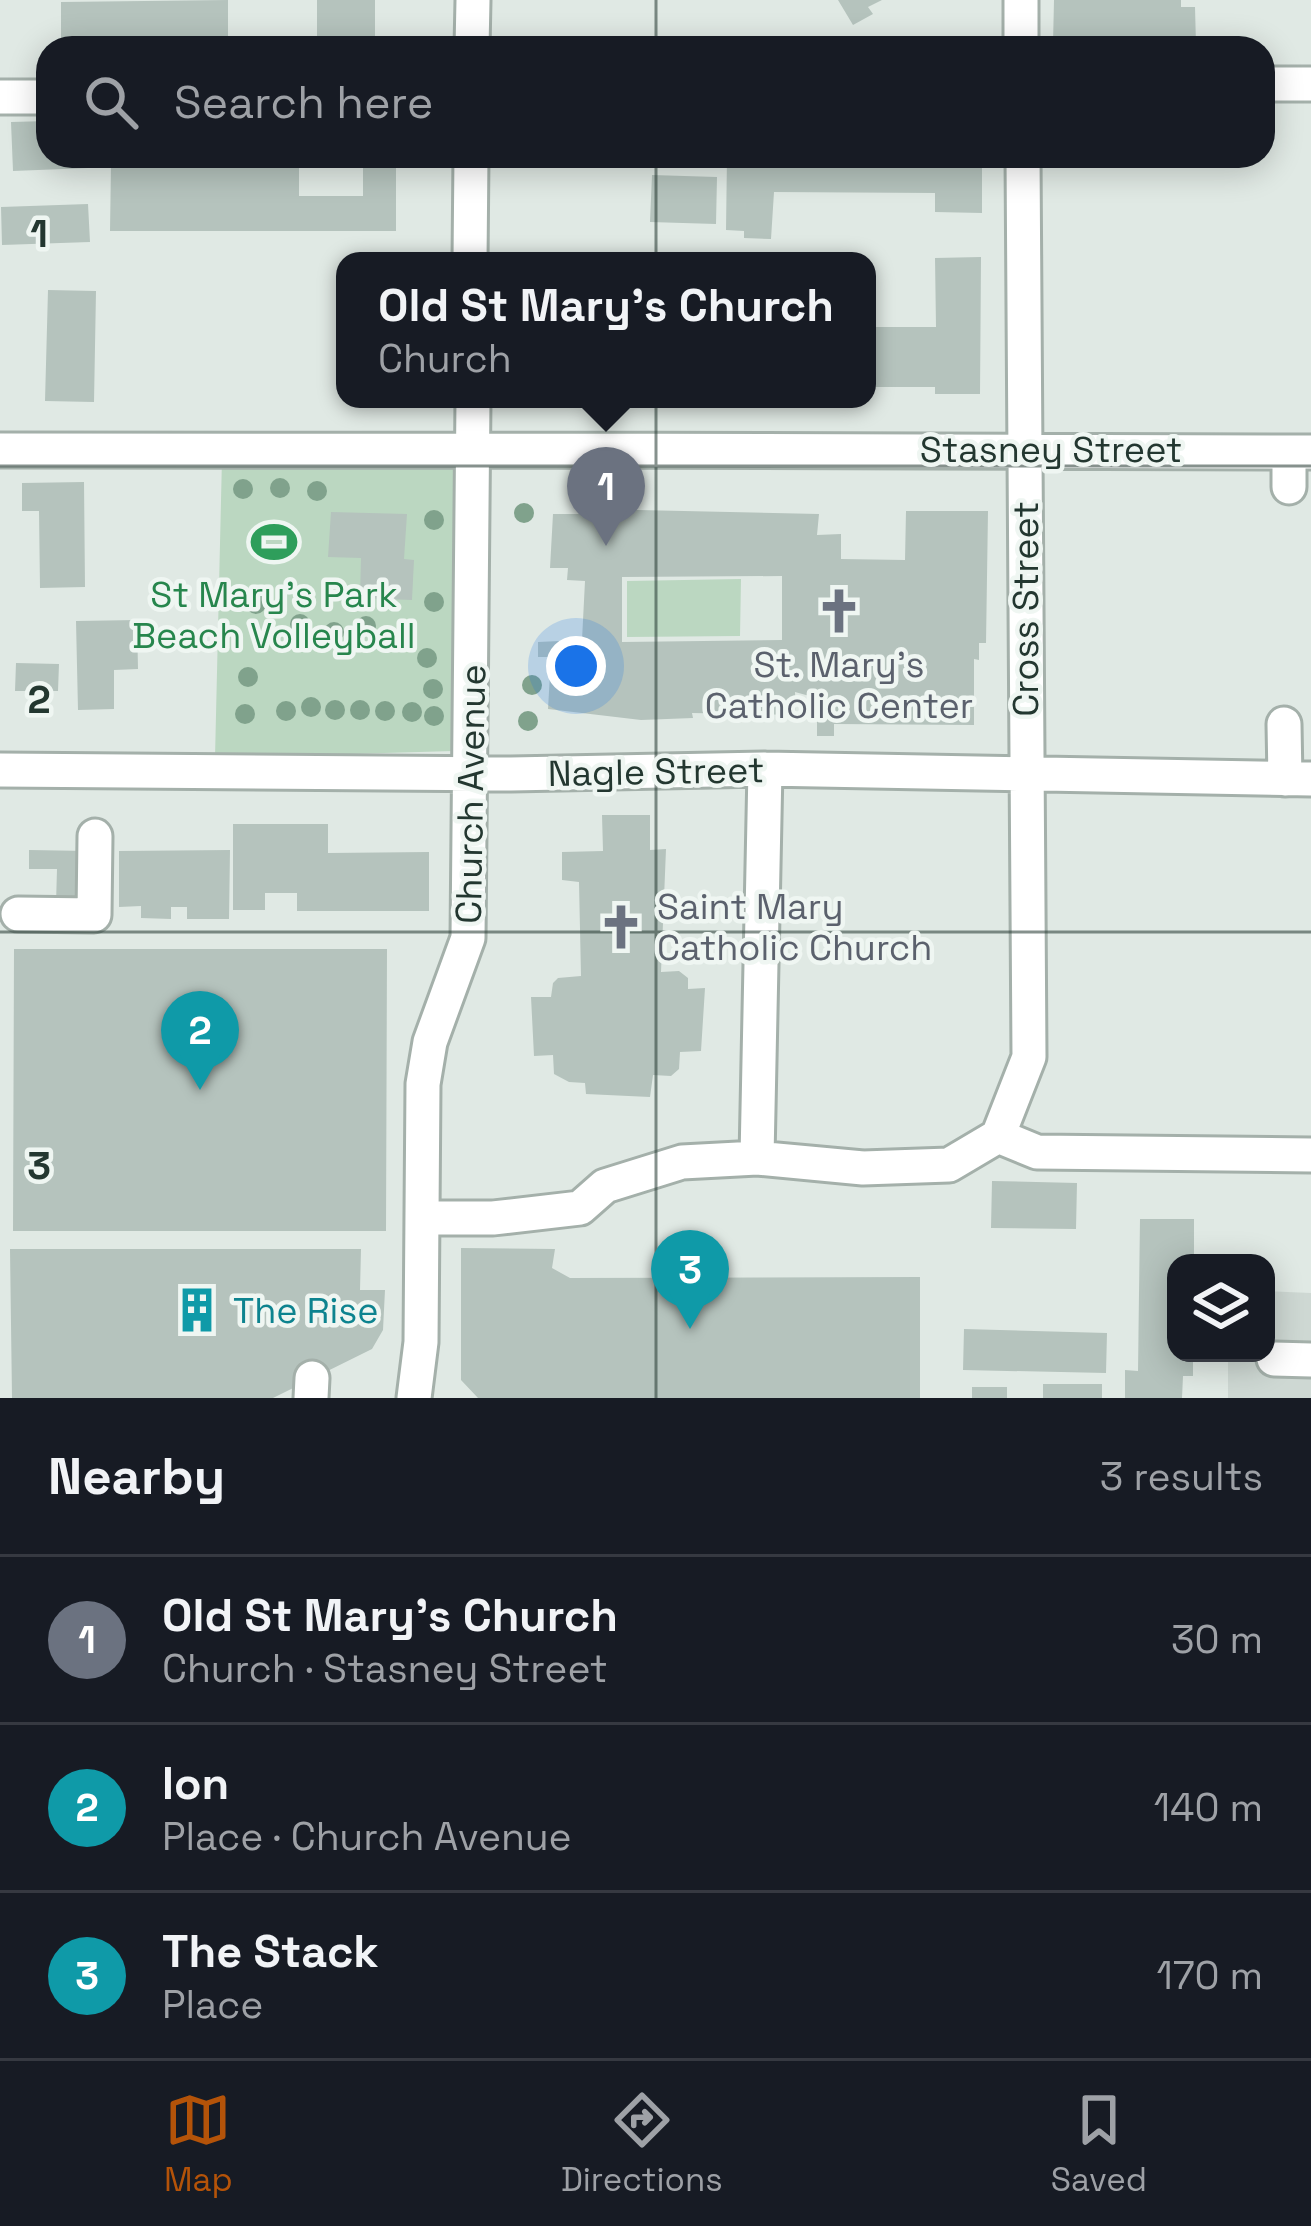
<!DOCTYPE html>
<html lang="en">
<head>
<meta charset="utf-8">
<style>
	:root { --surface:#171b24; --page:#242831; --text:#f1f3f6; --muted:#9ea1a6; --line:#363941; --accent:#b45309 }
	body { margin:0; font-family:"Space Grotesk",sans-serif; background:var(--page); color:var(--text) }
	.controls { position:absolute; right:36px; bottom:36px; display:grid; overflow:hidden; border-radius:24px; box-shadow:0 6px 30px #0003 }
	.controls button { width:108px; height:108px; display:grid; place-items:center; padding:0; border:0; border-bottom:3px solid var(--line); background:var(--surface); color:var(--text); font:60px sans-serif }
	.you { position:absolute; left:576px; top:666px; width:42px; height:42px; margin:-30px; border:9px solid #fff; border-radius:50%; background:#1a73e8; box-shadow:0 0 0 18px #1a73e833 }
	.badge { display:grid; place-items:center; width:78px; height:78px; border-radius:50%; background:var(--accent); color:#fff; font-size:39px; font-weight:700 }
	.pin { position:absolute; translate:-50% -99px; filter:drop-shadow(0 3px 6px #0008) }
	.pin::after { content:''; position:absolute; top:63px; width:42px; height:36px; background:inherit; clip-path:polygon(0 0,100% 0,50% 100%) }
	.popup { position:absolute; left:336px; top:252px; width:540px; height:156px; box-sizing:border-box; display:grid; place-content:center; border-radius:24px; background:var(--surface); filter:drop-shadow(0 3px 9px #0005); font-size:39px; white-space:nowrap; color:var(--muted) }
	.popup b { font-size:45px; color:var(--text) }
	.popup::after { content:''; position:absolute; left:50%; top:100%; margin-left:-24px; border:24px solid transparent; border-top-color:var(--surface) }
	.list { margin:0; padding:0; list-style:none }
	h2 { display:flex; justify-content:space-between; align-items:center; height:156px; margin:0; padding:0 48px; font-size:51px }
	h2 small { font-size:39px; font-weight:400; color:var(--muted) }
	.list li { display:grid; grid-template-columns:78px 1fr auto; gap:36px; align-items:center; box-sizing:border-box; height:168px; padding:0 48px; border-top:3px solid var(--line) }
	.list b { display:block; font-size:45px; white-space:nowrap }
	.list p { margin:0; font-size:39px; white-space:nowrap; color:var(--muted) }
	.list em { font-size:39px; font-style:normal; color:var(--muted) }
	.icon { flex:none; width:66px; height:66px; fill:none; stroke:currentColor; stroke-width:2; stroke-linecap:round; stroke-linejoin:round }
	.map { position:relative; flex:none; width:1311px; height:1398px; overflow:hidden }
	.search { position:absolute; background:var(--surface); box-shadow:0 6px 30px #0003; left:36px; right:36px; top:36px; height:132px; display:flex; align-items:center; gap:30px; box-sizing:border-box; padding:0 42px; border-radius:36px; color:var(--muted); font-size:45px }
	.sheet { height:660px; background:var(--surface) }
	nav { display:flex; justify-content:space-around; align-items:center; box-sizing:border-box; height:168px; border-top:3px solid var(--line); background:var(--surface); font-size:33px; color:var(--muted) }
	nav a { display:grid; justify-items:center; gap:6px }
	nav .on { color:var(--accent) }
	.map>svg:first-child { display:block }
</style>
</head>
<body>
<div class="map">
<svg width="1311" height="1398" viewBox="0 0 1311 1398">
	<rect width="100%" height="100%" fill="#e0e9e4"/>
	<path fill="#ced8d3" d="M1266 1291 1311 1293V1398H1228V1353H1266Z"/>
	<path fill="#bbd7c1" d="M222 458 453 468 454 751 215 758Z
		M741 579 740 636 627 637V581Z"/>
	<path fill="#b5c3bd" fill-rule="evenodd" d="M228 0V48H61V2Z
		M317 0H375V48H317Z
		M838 0H882L868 7 873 14 853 25Z
		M1054 0H1181V7H1195L1196 45 1053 44Z
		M48 121V156H88V168L13 171 11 122Z
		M206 156H299V196H363V156H396V231H110L111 165H205Z
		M727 156H982V213L935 212V193L774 192 771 239 744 238V231L726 230Z
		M652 175 717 177 716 224 650 222Z
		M88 204 90 242 2 245 1 207Z
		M981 257 980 394H935V387H874L873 395H867V327H936L935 258Z
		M48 290 96 291 94 402 45 401Z
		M84 482 85 587 40 588 39 511H22V483Z
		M592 509 819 514 817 535 841 534V559L905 560 906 511H988L986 643H979V660L974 659V725L834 724V736H817V698L795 692 796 715 692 713 693 718 641 720 548 709 551 657H538V642L582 640 585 581 567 580 568 568H550L553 514H592ZM782 576V640L622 642V577Z
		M331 512 407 514 404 559 414 560 412 600 360 598 361 558 328 557Z
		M137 620 138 669 114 670V709L78 710 76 621Z
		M16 663 59 664 58 691H15Z
		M602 815H650V850L666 849 661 972 679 971 688 978V989L705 988 701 1051 680 1052 679 1069 671 1076 653 1075 650 1097 586 1094 585 1083 569 1082 554 1074 553 1055 534 1056 531 997H551L553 983 558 978 581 976 579 882 562 880V852L603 851Z
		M233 824H328V853L429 852V911H297V893H265V910H233Z
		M29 850 88 851 87 904H56L57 869H29Z
		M230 850 229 919H187V907H171V919L141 918V906L119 907V851Z
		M14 949H387L386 1231H13Z
		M992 1181 1077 1183 1076 1229 991 1228Z
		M1140 1219H1194V1263H1176V1353H1193V1376H1183L1182 1398H1125V1370L1138 1371Z
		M461 1248 555 1249 552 1268 570 1278 920 1277V1398H478L461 1380Z
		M10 1249H361L360 1290H385L383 1330 372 1349 273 1398H12Z
		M964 1329 1107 1333 1106 1373 963 1370Z
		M1043 1384H1102V1398H1043Z
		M972 1387H1007V1398H972Z"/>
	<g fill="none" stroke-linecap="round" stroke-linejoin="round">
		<g stroke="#a4b0aa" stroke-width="39">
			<path id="minor" d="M1021 0V48
				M472 48 473 0
				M1263 84H1311
				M0 97H48
				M470 261 471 156
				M0 450C437 451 874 449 1311 452
				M1289 487V452
				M1284 724 1285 779
				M0 770 511 774 765 769 1311 779
				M18 914 94 915 95 836
				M998 1136 1037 1152 1311 1155
				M757 1158 765 769
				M422 1218H493L580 1208 605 1186 682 1162 757 1158 863 1168 949 1165 998 1136 1029 1057 1023 156
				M1274 1359 1311 1360
				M311 1398 312 1378
				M414 1398 421 1342 423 1084 430 1042 468 938 473 399"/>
		</g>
		<use href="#minor" stroke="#fff" stroke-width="33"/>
	</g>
	<g fill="#80a28c">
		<circle cx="280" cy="488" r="10"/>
		<circle cx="243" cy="489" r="10"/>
		<circle cx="317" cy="491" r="10"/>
		<circle cx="524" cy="513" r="10"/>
		<circle cx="434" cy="520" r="10"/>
		<circle cx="434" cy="602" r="10"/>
		<circle cx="256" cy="604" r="10"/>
		<circle cx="300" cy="624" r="10"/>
		<circle cx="366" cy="626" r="10"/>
		<circle cx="334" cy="632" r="10"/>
		<circle cx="427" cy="658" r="10"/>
		<circle cx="248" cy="677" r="10"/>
		<circle cx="532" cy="685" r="10"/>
		<circle cx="433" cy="689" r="10"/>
		<circle cx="311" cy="707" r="10"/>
		<circle cx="335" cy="710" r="10"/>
		<circle cx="360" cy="710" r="10"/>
		<circle cx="286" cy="711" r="10"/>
		<circle cx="385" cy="711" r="10"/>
		<circle cx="412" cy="712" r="10"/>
		<circle cx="245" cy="714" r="10"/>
		<circle cx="434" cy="716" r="10"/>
		<circle cx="528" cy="721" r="10"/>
	</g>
	<path fill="none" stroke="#233730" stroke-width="3" stroke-opacity="0.55" d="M656 0V48M656 156V1398M0 466H1311M0 932H1311"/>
	<defs>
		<g id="stadium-bare" transform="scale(3.6)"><path d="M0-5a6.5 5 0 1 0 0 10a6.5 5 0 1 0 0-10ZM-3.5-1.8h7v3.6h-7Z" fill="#2e9e5b" stroke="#eff6f2" stroke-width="2.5" paint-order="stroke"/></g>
		<g id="church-bare" transform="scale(3.6)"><path d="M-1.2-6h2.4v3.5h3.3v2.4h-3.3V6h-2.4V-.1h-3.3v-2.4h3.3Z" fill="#6b7280" stroke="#eff6f2" stroke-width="2.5" paint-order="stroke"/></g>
		<g id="building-bare" transform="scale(3.6)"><path d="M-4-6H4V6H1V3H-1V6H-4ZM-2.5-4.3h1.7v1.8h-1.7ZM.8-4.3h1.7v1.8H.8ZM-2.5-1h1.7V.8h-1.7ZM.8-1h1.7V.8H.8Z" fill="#0f9aa8" stroke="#eff6f2" stroke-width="2.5" paint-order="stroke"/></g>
	</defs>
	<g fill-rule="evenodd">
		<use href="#stadium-bare" x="274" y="542"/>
		<use href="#church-bare" x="839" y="611"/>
		<use href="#church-bare" x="621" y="927"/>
		<use href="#building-bare" x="197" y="1310"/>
	</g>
	<g text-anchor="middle" stroke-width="9" stroke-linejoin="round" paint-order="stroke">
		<g font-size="36" fill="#233730" stroke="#eff6f2">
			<text x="1051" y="462">Stasney Street</text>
			<text transform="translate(1025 609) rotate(-90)" y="13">Cross Street</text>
			<text transform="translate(656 771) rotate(-1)" y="13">Nagle Street</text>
			<text transform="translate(470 794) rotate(-89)" y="13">Church Avenue</text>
		</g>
		<g font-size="36" fill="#27864d" stroke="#eff6f2">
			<text x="274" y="607">St Mary's Park<tspan x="274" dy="41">Beach Volleyball</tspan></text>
		</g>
		<g font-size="36" fill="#5b616d" stroke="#eff6f2">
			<text x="839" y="677">St. Mary's<tspan x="839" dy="41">Catholic Center</tspan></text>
			<text x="657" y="919" text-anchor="start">Saint Mary<tspan x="657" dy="41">Catholic Church</tspan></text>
		</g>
		<g font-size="36" fill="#0d838f" stroke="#eff6f2" text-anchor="start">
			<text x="233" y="1323">The Rise</text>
		</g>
	</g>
	<g font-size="39" text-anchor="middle" font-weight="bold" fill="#233730" stroke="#eff6f2" stroke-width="9" stroke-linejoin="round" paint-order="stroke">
		<text x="39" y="247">1</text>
		<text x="39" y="713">2</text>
		<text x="39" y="1179">3</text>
	</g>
</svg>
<div class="controls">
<button><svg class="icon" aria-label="layers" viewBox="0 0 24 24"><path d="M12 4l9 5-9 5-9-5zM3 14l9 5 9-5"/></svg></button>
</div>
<div class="you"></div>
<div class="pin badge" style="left:606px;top:546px;background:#6b7280">1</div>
<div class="popup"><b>Old St Mary's Church</b>Church</div>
<div class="pin badge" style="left:200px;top:1090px;background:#0f9aa8">2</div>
<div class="pin badge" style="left:690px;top:1329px;background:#0f9aa8">3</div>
<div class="search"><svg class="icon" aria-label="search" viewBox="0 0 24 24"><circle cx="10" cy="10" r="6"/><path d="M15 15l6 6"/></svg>Search here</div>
</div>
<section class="sheet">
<h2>Nearby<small>3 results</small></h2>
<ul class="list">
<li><span class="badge" style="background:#6b7280">1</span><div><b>Old St Mary's Church</b><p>Church · Stasney Street</p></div><em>30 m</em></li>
<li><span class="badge" style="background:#0f9aa8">2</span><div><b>Ion</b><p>Place · Church Avenue</p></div><em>140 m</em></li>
<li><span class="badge" style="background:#0f9aa8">3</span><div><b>The Stack</b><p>Place</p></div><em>170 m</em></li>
</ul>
</section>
<nav>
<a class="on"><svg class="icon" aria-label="map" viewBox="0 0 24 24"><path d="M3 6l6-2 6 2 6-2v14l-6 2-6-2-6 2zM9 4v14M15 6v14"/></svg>Map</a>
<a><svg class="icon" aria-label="directions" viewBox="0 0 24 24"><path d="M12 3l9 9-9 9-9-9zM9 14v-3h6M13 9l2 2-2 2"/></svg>Directions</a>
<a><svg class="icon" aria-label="saved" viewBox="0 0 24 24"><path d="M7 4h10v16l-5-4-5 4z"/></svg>Saved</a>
</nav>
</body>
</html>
